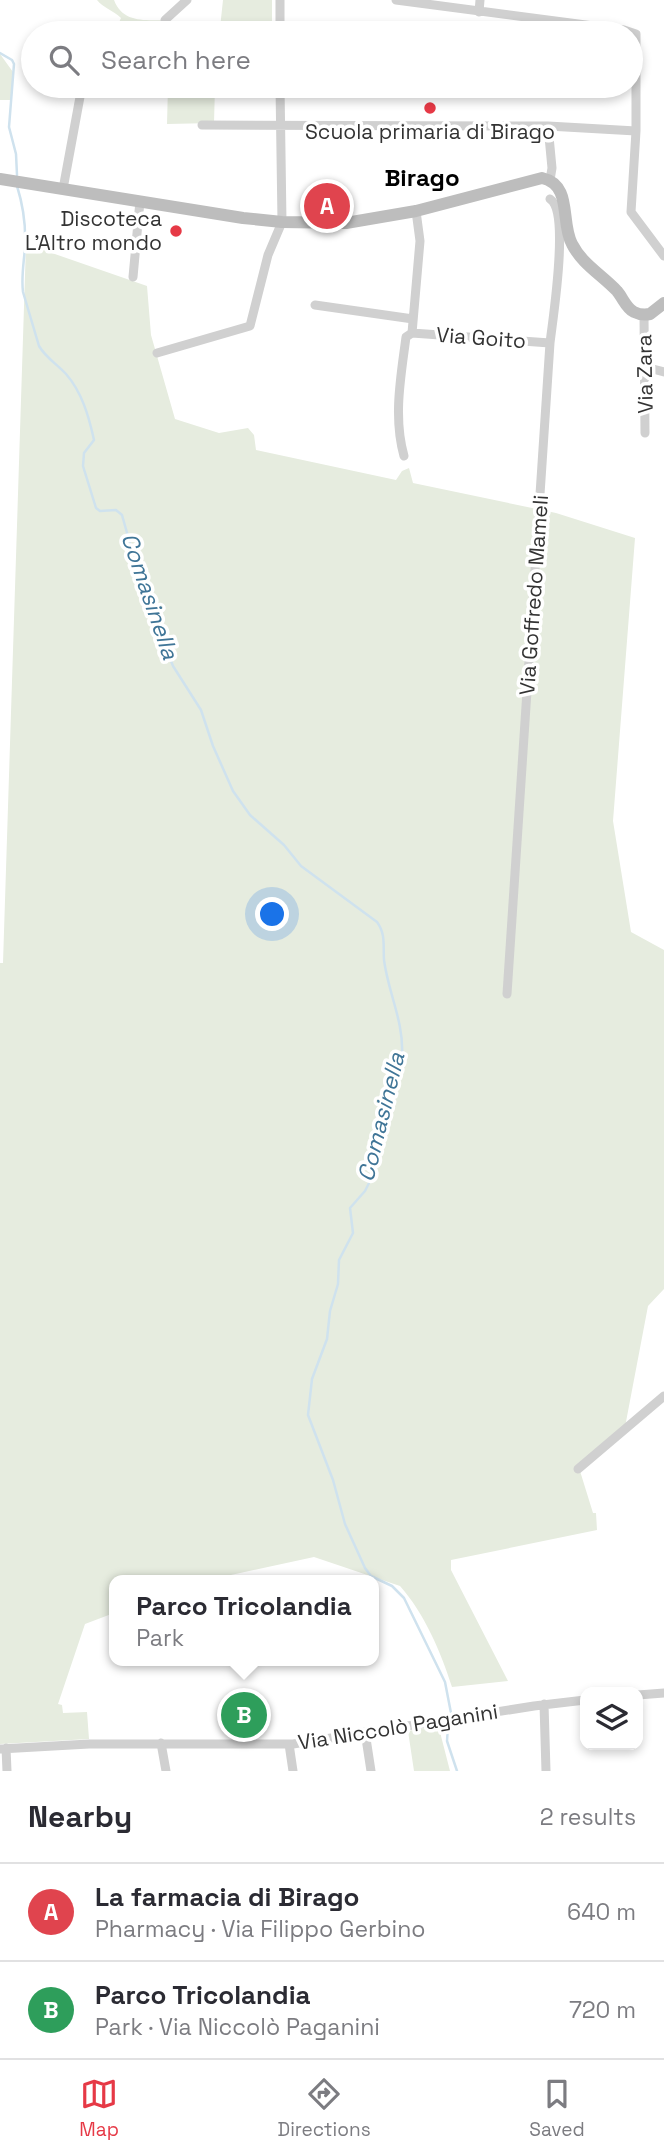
<!DOCTYPE html>
<html lang="en">
<head>
<meta charset="utf-8">
<style>
	:root { --surface:#fff; --page:#f7f7f7; --text:#2b2b33; --muted:#7c7c81; --line:#e1e1e2; --accent:#e63946 }
	body { margin:0; font-family:"Space Grotesk",sans-serif; background:var(--page); color:var(--text) }
	.controls { position:absolute; right:21px; bottom:21px; display:grid; overflow:hidden; border-radius:14px; box-shadow:0 4px 10px #0003 }
	.controls button { width:63px; height:63px; display:grid; place-items:center; padding:0; border:0; border-bottom:2px solid var(--line); background:var(--surface); color:var(--text); font:35px sans-serif }
	.you { position:absolute; left:273px; top:915px; width:24px; height:24px; margin:-18px; border:5px solid #fff; border-radius:50%; background:#1a73e8; box-shadow:0 0 0 10px #1a73e833 }
	.badge { display:grid; place-items:center; width:46px; height:46px; border-radius:50%; background:var(--accent); color:#fff; font-size:23px; font-weight:700 }
	.pin { position:absolute; translate:-50% -50%; border:4px solid #fff; box-shadow:0 2px 7px #0006 }
	.popup { position:absolute; left:109px; top:1575px; width:270px; height:91px; box-sizing:border-box; display:grid; place-content:center; border-radius:14px; background:var(--surface); filter:drop-shadow(0 2px 5px #0005); font-size:23px; white-space:nowrap; color:var(--muted) }
	.popup b { font-size:26px; color:var(--text) }
	.popup::after { content:''; position:absolute; left:50%; top:100%; margin-left:-14px; border:14px solid transparent; border-top-color:var(--surface) }
	.list { margin:0; padding:0; list-style:none }
	h2 { display:flex; justify-content:space-between; align-items:center; height:91px; margin:0; padding:0 28px; font-size:30px }
	h2 small { font-size:23px; font-weight:400; color:var(--muted) }
	.list li { display:grid; grid-template-columns:46px 1fr auto; gap:21px; align-items:center; box-sizing:border-box; height:98px; padding:0 28px; border-top:2px solid var(--line) }
	.list b { display:block; font-size:26px; white-space:nowrap }
	.list p { margin:0; font-size:23px; white-space:nowrap; color:var(--muted) }
	.list em { font-size:23px; font-style:normal; color:var(--muted) }
	.icon { flex:none; width:38px; height:38px; fill:none; stroke:currentColor; stroke-width:2; stroke-linecap:round; stroke-linejoin:round }
	.map { position:relative; flex:none; width:664px; height:1771px; overflow:hidden }
	.search { position:absolute; background:var(--surface); box-shadow:0 4px 10px #0003; left:21px; right:21px; top:21px; height:77px; display:flex; align-items:center; gap:18px; box-sizing:border-box; padding:0 24px; border-radius:38px; color:var(--muted); font-size:26px }
	.sheet { height:287px; background:var(--surface) }
	nav { display:flex; justify-content:space-around; align-items:center; box-sizing:border-box; height:98px; border-top:2px solid var(--line); background:var(--surface); font-size:19px; color:var(--muted) }
	nav a { display:grid; justify-items:center; gap:4px }
	nav .on { color:var(--accent) }
	.map>svg:first-child { display:block }
</style>
</head>
<body>
<div class="map">
<svg width="664" height="1771" viewBox="0 0 664 1771">
	<rect width="100%" height="100%" fill="#fff"/>
	<path fill="#e6ecdf" d="M97 0H114C123 24 147 20 169 20L163 33H114L121 18C113 10 103 8 97 0Z
		M223 0H272V33H168V28H220Z
		M0 54 13 72 11 100H0Z
		M168 86H215L214 123 167 124Z
		M26 244 147 286 151 335 175 419 219 433 248 428 254 435 256 450 396 480 402 471 409 468 413 483 556 513 635 538 613 821 631 932 664 950V1289L648 1306 625 1427 580 1471 593 1513H596L597 1530 451 1560V1570L508 1681 452 1687C441 1652 424 1613 400 1586L314 1557 208 1580H114V1613L85 1624 58 1704 62 1705 63 1713 87 1712 89 1739 0 1744V963H3Z
		M441 1725V1736L450 1771H414L408 1731Z"/>
	<g fill="none" stroke-linecap="round" stroke-linejoin="round">
		<path stroke="#cfe2ee" stroke-width="2.5" d="M0 53 12 60 14 64 9 127 16 154 17 175
			M17 186C23 205 26 226 25 247 24 262 21 277 23 292L39 346C46 358 57 364 66 374 82 392 89 417 94 440L84 453 83 466 96 508 100 511 116 510 122 515 143 590 173 666 201 710 213 746 233 791 250 815 284 845 301 866 377 922C386 934 383 947 384 960 388 992 404 1022 402 1055L370 1181 365 1191 350 1208 353 1233 339 1260 338 1284 330 1311 327 1339 312 1379 308 1415 333 1480 345 1524 365 1568 371 1576 392 1586 404 1598 445 1682 451 1713
			M448 1725 447 1741 457 1771"/>
		<path stroke="#d0d0d0" stroke-width="9" d="M280 0V33
			M396 0 624 30 636 34V131L631 212 664 256
			M479 12 480 0
			M165 20 187 0
			M202 125 548 126 636 131
			M548 126 552 168 550 180
			M63 189 82 86
			M133 277 140 201
			M315 305 413 319
			M644 315 645 433
			M412 333 550 343
			M412 333 420 241 416 211
			M157 353 250 326 268 255 282 222 280 86
			M645 367 664 372
			M404 456C393 417 401 376 406 337L412 333
			M507 994 550 343C553 317 570 212 550 199
			M578 1469 664 1396
			M638 1695 664 1693
			M544 1704 546 1771
			M365 1732 371 1771
			M161 1743 166 1771
			M289 1744 293 1771
			M6 1748 7 1771
			M0 1749 89 1744H293L534 1706 585 1700"/>
		<path stroke="#bdbdbd" stroke-width="12" d="M0 179 243 218 282 222 346 223 416 211 542 178C573 185 560 222 572 244 582 264 602 275 617 291 623 298 626 308 634 312 640 315 645 315 650 314L664 303"/>
	</g>
	<g fill="#e63946" stroke="#fff" stroke-width="2.5">
		<circle cx="430" cy="108" r="7"/>
		<circle cx="176" cy="231" r="7"/>
	</g>
	<g text-anchor="middle" stroke-width="7" stroke-linejoin="round" paint-order="stroke">
		<g font-size="21" fill="#333" stroke="#fff">
			<text x="430" y="139">Scuola primaria di Birago</text>
			<text x="162" y="226" text-anchor="end">Discoteca<tspan x="162" dy="24">L'Altro mondo</tspan></text>
		</g>
		<g font-size="21" fill="#333" stroke="#fff">
			<text transform="translate(481 338) rotate(4)" y="7">Via Goito</text>
			<text transform="translate(645 374) rotate(-91)" y="7">Via Zara</text>
			<text transform="translate(534 595) rotate(-86)" y="7">Via Goffredo Mameli</text>
			<text transform="translate(398 1727) rotate(-9)" y="7">Via Niccolò Paganini</text>
		</g>
		<g font-size="23" font-style="italic" fill="#3f7597" stroke="#fff">
			<text transform="translate(150 596) rotate(71)" y="8">Comasinella</text>
			<text transform="translate(381 1117) rotate(-76)" y="8">Comasinella</text>
		</g>
		<g font-size="24" font-weight="bold" fill="#000" stroke="#fff">
			<text x="422" y="186">Birago</text>
		</g>
	</g>
</svg>
<div class="controls">
<button><svg class="icon" aria-label="layers" viewBox="0 0 24 24"><path d="M12 4l9 5-9 5-9-5zM3 14l9 5 9-5"/></svg></button>
</div>
<div class="you"></div>
<div class="pin badge" style="left:327px;top:206px;background:#e0444e">A</div>
<div class="pin badge" style="left:244px;top:1715px;background:#2e9e5b">B</div>
<div class="popup"><b>Parco Tricolandia</b>Park</div>
<div class="search"><svg class="icon" aria-label="search" viewBox="0 0 24 24"><circle cx="10" cy="10" r="6"/><path d="M15 15l6 6"/></svg>Search here</div>
</div>
<section class="sheet">
<h2>Nearby<small>2 results</small></h2>
<ul class="list">
<li><span class="badge" style="background:#e0444e">A</span><div><b>La farmacia di Birago</b><p>Pharmacy · Via Filippo Gerbino</p></div><em>640 m</em></li>
<li><span class="badge" style="background:#2e9e5b">B</span><div><b>Parco Tricolandia</b><p>Park · Via Niccolò Paganini</p></div><em>720 m</em></li>
</ul>
</section>
<nav>
<a class="on"><svg class="icon" aria-label="map" viewBox="0 0 24 24"><path d="M3 6l6-2 6 2 6-2v14l-6 2-6-2-6 2zM9 4v14M15 6v14"/></svg>Map</a>
<a><svg class="icon" aria-label="directions" viewBox="0 0 24 24"><path d="M12 3l9 9-9 9-9-9zM9 14v-3h6M13 9l2 2-2 2"/></svg>Directions</a>
<a><svg class="icon" aria-label="saved" viewBox="0 0 24 24"><path d="M7 4h10v16l-5-4-5 4z"/></svg>Saved</a>
</nav>
</body>
</html>
